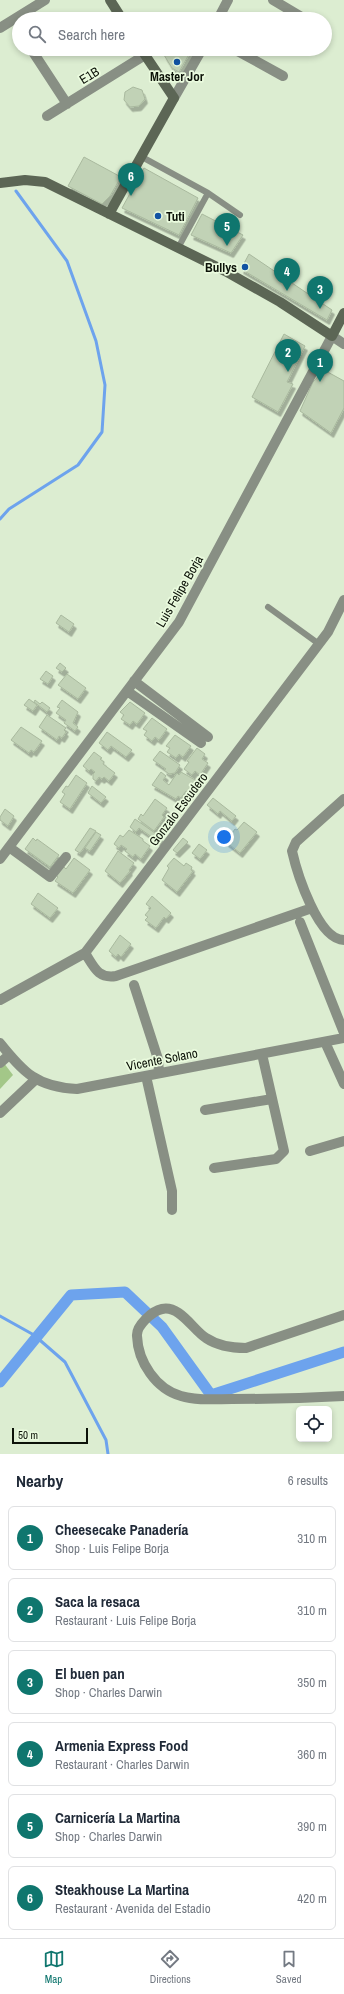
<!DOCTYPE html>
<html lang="en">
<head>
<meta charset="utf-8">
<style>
	:root { --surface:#fff; --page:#f6f6f7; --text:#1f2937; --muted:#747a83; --line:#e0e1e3; --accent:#0f766e }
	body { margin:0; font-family:"Archivo Narrow",sans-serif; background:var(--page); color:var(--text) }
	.controls { position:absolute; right:12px; bottom:12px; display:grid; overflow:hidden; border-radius:6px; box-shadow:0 2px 6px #0003 }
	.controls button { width:36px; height:36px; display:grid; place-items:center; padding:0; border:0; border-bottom:1px solid var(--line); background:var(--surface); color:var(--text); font:20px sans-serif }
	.scale { position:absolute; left:12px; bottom:10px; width:76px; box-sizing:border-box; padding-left:4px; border:2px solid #0c1208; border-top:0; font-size:11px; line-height:14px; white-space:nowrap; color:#0c1208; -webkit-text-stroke:3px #eafbde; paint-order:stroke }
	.you { position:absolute; left:224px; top:837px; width:14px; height:14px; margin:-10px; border:3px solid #fff; border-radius:50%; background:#1a73e8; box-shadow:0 0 0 6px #1a73e833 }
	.badge { display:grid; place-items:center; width:26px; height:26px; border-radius:50%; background:var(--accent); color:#fff; font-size:13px; font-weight:700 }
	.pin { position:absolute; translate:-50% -33px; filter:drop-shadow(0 1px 2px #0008) }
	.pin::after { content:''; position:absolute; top:21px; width:14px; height:12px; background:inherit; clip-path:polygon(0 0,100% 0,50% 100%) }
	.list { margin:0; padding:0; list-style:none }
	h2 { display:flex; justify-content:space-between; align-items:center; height:52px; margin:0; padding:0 16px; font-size:17px }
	h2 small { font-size:13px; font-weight:400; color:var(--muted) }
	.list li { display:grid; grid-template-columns:26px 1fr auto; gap:12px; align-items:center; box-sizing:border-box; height:64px; margin:0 8px 8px; padding:0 8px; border:1px solid var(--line); border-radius:6px }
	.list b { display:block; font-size:15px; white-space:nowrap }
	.list p { margin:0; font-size:13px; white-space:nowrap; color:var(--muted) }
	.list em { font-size:13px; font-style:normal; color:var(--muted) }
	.icon { flex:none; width:22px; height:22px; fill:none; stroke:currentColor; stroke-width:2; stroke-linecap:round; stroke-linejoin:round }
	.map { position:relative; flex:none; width:344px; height:1454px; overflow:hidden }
	.search { position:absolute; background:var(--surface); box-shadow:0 2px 6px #0003; left:12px; right:12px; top:12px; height:44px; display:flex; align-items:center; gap:10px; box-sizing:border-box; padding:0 14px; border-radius:22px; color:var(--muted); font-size:15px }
	.sheet { height:484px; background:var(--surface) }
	nav { display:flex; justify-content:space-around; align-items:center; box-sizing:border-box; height:56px; border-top:1px solid var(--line); background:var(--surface); font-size:11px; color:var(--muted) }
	nav a { display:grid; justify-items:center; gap:2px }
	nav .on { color:var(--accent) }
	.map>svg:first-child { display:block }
</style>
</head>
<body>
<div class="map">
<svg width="344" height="1454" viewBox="0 0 344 1454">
	<defs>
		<filter id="shadow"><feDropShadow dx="2.5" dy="4.5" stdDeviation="0" flood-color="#0004"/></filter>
	</defs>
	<rect width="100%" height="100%" fill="#dcedd1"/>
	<path fill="#a3c788" d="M0 1058 13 1075 0 1089Z"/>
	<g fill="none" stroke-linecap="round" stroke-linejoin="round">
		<path stroke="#6da3ed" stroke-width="3" d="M0 519 9 509 78 465 102 432 105 385 96 341 67 261 16 191
			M0 1316 34 1335 65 1362 106 1440 108 1454"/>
		<path stroke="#6da3ed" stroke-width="11" d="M0 1382 71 1295 125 1292 162 1327 211 1395 344 1352"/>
	</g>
	<path fill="#c1d2b6" stroke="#a9b99e" filter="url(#shadow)" d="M168 49H192L179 72 172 68 164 55Z
		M133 87 142 90 145 99 139 106 130 107 124 100 125 92Z
		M84 157 121 177 110 196 102 204 68 186Z
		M144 168 198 198 179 235 122 208Z
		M202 214 243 235 231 253 191 235Z
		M249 254 332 310 327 320 241 269Z
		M284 334 305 346 287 382 293 384 278 412 252 397Z
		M324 370 344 381V408L331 433 300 411 313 382Z
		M61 615 74 624 69 632 56 623Z
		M60 663 66 668 62 672 56 668Z
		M46 671 53 676 48 684 40 679Z
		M67 674 86 688 78 699 58 685Z
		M29 699 37 705 33 711 24 705Z
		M35 700 40 704 42 702 50 708 47 712 34 702Z
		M62 700 78 712 73 723 78 727 75 731 64 723 66 720 56 713 60 708 57 707Z
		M130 702 145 713 137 724 133 721 130 725 121 719 124 715 120 712Z
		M47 715 66 728 64 730 66 732 62 738 59 736 57 740 39 727Z
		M152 718 167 729 159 740 155 737 152 741 144 735 147 731 143 729Z
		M21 727 42 741 34 752 31 750 29 753 11 740Z
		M107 732 132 750 126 757 111 746 108 750 99 743Z
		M175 735 191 746 183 757 179 754 176 758 167 752 170 748 166 746Z
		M197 748 205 754 202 759 208 763 200 775 195 771 192 775 184 769 189 762 187 761Z
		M160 751 180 765 175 773 169 774 164 770 166 769 153 760Z
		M94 752 102 758 100 759 104 762 103 764 115 773 109 781 104 777 102 779 99 777 96 781 93 779V774L95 772 91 769 89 771 83 766Z
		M161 772 166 776 163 780 169 785 177 773 179 775 181 772 197 781 189 793 186 791 181 798 178 796 176 799 152 785Z
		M76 775 87 783 70 809 60 802 65 794 62 792 66 786 68 787Z
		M92 786 106 797 101 803 88 793Z
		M213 798 236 816 232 821 220 811 218 814 207 805Z
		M155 799 167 808 162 815 164 817 154 831 138 819 141 814 143 816Z
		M5 809 14 816 8 826 0 820V817Z
		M135 819 162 838 159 842 139 828 136 832 130 827Z
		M244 822 257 832 240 853 226 842 235 829 237 830Z
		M90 828 96 831 80 853 75 850Z
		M129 830 143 839V841L150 846 141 859 135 854 133 857 125 851 127 849 121 845 119 848 114 844 120 835 123 837Z
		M96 832 101 835 90 851 85 848Z
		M33 838 36 841 37 839 59 855 50 867 25 849Z
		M183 838 188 842 177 853 173 850Z
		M199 844 207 850 200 859 192 853Z
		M118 851 134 863 129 870 130 871 120 883 105 871Z
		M74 858 90 870 73 893 55 881 58 877 56 875 63 866 66 869Z
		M174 858 184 866 186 863 192 867 191 870 193 871 177 892 162 880 169 868 167 866Z
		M38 893 58 908 50 918 31 904Z
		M152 896 171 913 166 919 164 917 156 928 145 920 148 917 145 915 151 908 146 904Z
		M120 935 131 944 121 957 118 954 116 957 109 951Z"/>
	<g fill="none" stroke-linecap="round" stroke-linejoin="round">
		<path stroke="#888f84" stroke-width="6" d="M142 157 208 193 240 215
			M178 248 208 193
			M268 607 319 644"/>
		<path stroke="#888f84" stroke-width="10" d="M273 0 305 19
			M218 19 228 0
			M0 28 45 0
			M234 49 283 76
			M33 52 67 104
			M174 98 202 49
			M47 116 145 55
			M134 681 208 737
			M127 691 201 743
			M344 799 296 842 292 851C297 873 318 940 344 940
			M9 847 50 877 66 857
			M0 859 179 622 332 336 344 344
			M300 922 344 1033
			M85 953C94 967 98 979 116 976L312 908
			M134 985 158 1059 159 1073
			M0 1000 85 953 328 632 344 600
			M325 1042 344 1084
			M0 1043C24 1073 37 1087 77 1089L344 1038
			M0 1063 9 1055
			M146 1076 172 1191V1210
			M205 1110 272 1099
			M0 1113 36 1079
			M310 1151 344 1141
			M214 1168 276 1159 284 1151 262 1054
			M344 1315 246 1348C232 1348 218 1346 206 1338 193 1330 180 1305 162 1309 152 1311 136 1326 137 1336 138 1362 156 1389 181 1396 197 1401 216 1399 232 1399 270 1399 307 1398 344 1396"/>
		<path stroke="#5c6655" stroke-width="10" d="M110 0 122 19
			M0 183 25 180 45 182 225 271 280 302 332 336 344 313
			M109 214 174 98 141 49"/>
	</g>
	<g fill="#1153a3" stroke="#eafbde" stroke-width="1.5">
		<circle cx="177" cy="62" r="4"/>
		<circle cx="158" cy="216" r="4"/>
		<circle cx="245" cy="267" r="4"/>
	</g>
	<g text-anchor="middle" stroke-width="3.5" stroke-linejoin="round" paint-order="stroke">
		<g font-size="13" fill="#0c1208" stroke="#eafbde">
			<text transform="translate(89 75) rotate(-32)" y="5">E1B</text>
			<text transform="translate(179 591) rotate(-60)" y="5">Luis Felipe Borja</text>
			<text transform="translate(178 809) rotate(-53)" y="5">Gonzalo Escudero</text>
			<text transform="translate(162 1059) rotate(-11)" y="5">Vicente Solano</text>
		</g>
		<g font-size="13" font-weight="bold" fill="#0c1208" stroke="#eafbde">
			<text x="177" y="81">Master Jor</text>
			<text x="166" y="221" text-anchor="start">Tuti</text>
			<text x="237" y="272" text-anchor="end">Bullys</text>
		</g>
	</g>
</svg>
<div class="controls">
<button><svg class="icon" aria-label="locate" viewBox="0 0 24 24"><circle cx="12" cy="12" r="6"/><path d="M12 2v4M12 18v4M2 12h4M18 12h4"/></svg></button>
</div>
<div class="scale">50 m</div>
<div class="you"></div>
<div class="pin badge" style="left:320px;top:382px">1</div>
<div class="pin badge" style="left:288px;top:372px">2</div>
<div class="pin badge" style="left:320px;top:309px">3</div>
<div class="pin badge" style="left:287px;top:291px">4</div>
<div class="pin badge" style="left:227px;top:246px">5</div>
<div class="pin badge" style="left:131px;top:196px">6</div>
<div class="search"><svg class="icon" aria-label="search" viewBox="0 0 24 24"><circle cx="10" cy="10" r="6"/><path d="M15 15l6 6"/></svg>Search here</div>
</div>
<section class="sheet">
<h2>Nearby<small>6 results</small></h2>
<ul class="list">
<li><span class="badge">1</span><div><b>Cheesecake Panadería</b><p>Shop · Luis Felipe Borja</p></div><em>310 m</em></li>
<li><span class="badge">2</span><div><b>Saca la resaca</b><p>Restaurant · Luis Felipe Borja</p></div><em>310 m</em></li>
<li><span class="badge">3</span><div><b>El buen pan</b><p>Shop · Charles Darwin</p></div><em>350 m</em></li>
<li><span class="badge">4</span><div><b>Armenia Express Food</b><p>Restaurant · Charles Darwin</p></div><em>360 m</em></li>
<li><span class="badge">5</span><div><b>Carnicería La Martina</b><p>Shop · Charles Darwin</p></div><em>390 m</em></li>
<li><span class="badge">6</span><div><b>Steakhouse La Martina</b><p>Restaurant · Avenida del Estadio</p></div><em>420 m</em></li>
</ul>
</section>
<nav>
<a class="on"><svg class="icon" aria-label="map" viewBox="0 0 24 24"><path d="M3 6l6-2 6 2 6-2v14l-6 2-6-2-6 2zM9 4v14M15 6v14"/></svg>Map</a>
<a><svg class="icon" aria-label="directions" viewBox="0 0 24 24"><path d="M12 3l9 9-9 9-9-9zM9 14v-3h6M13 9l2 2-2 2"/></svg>Directions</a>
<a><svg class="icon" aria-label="saved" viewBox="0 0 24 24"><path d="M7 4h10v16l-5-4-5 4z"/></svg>Saved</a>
</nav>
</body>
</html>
